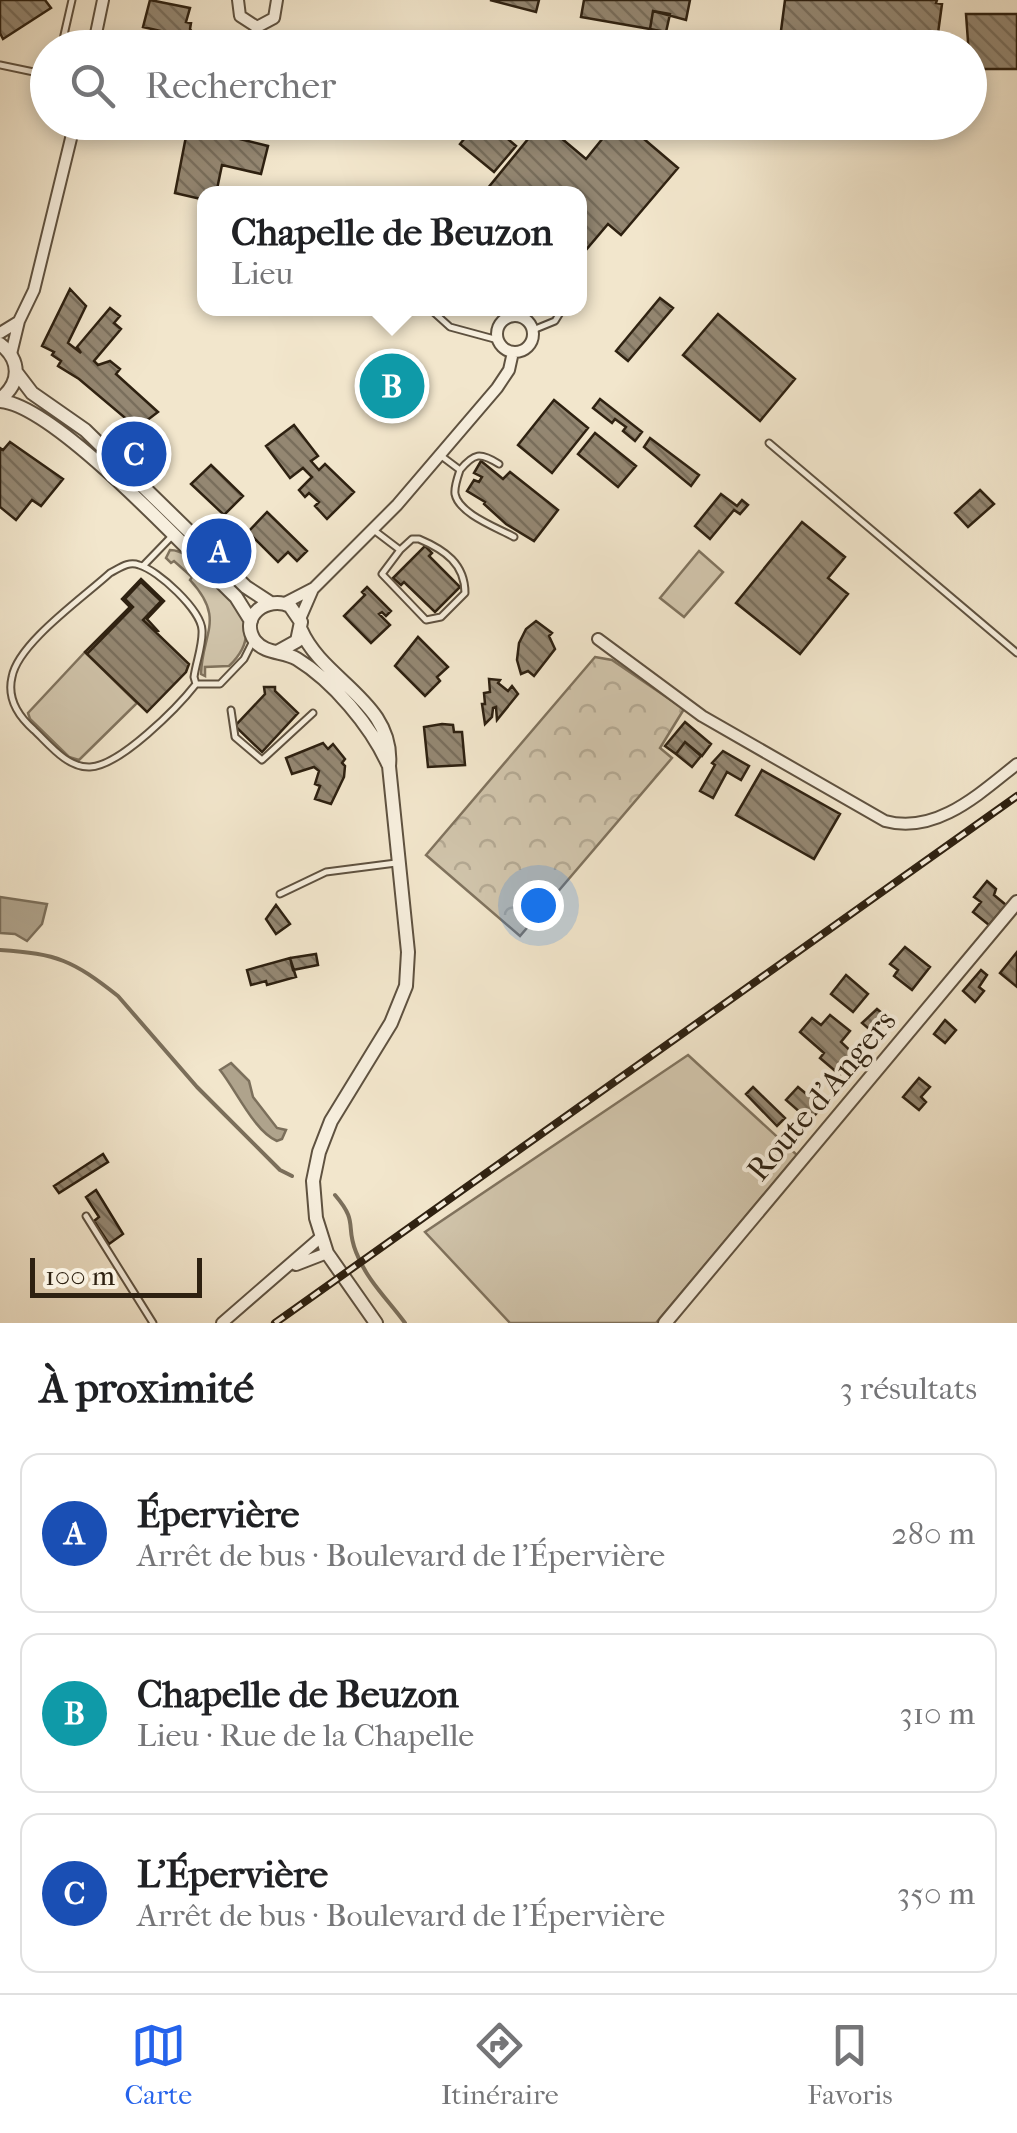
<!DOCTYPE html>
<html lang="fr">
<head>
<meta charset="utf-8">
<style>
	:root { --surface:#fff; --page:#f2f2f2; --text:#202124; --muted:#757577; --line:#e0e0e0; --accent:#2563eb }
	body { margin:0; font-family:"IM FELL French Canon",serif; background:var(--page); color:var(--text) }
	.scale { position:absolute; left:30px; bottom:25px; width:172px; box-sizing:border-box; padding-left:10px; border:5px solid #2e2111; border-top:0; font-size:28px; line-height:35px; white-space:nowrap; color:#2e2111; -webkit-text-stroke:8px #f7efde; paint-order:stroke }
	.you { position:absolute; left:538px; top:905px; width:35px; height:35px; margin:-25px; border:8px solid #fff; border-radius:50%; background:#1a73e8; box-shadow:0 0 0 15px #1a73e833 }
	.badge { display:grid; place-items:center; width:65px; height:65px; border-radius:50%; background:var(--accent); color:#fff; font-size:32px; font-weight:700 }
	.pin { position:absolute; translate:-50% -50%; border:5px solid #fff; box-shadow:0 2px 10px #0006 }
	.popup { position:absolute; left:197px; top:186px; width:390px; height:130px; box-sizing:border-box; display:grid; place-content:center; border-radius:20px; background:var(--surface); filter:drop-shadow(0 2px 8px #0005); font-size:32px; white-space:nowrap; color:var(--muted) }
	.popup b { font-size:38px; color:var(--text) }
	.popup::after { content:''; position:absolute; left:50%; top:100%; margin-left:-20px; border:20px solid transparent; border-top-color:var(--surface) }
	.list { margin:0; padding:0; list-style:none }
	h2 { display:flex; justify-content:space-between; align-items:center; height:130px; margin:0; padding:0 40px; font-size:42px }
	h2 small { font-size:32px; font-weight:400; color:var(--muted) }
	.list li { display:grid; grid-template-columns:65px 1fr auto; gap:30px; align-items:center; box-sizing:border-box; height:160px; margin:0 20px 20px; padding:0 20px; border:2px solid var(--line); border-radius:20px }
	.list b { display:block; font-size:38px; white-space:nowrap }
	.list p { margin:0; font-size:32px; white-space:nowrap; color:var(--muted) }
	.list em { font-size:32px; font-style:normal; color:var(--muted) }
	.icon { flex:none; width:55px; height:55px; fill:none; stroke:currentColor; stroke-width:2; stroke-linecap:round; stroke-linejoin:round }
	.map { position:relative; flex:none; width:1017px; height:1323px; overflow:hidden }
	.search { position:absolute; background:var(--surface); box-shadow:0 5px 15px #0003; left:30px; right:30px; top:30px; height:110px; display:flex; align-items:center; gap:25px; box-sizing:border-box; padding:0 35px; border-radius:55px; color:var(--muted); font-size:38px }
	.sheet { height:670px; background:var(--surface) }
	nav { display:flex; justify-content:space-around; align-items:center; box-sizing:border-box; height:140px; border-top:2px solid var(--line); background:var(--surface); font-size:28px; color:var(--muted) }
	nav a { display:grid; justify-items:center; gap:5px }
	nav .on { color:var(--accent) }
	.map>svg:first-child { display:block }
</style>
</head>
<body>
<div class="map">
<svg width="1017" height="1323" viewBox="0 0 1017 1323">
	<defs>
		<pattern id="forest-crowns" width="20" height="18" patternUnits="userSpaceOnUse" patternTransform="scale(2.5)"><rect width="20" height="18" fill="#d1c5ac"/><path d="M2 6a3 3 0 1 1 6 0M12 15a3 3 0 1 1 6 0" fill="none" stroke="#b4a993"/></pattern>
		<pattern id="building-back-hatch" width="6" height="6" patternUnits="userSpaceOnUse" patternTransform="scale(2.5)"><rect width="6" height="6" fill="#948772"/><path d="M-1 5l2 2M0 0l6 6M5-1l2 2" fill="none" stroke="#796e5c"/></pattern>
	</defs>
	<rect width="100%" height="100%" fill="#f2e6cc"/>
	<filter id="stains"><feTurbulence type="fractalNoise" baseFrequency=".002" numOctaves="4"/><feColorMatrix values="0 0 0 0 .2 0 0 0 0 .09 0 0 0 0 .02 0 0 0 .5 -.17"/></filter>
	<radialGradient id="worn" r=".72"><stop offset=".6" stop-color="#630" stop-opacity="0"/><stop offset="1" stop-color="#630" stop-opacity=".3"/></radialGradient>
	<path fill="#d1c5ac" stroke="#80735e" stroke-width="2.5" d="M170 550C186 550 196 565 207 576 236 603 266 631 229 666L205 667V676L201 674C202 633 226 619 190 580L192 577 174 561 171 563 166 558Z
		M699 551 723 572 684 617 660 598Z
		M85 652 137 703 79 760 69 757 30 719 28 713Z
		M688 1055 797 1155 656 1323H510L425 1232Z"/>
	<path fill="url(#forest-crowns)" stroke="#80735e" stroke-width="2.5" d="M595 657 612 660 684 709 660 748 672 758 520 936 426 855Z"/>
	<path fill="#afa38c" stroke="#7b6f5b" stroke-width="2.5" d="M0 897 47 904 42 924 27 941 15 934 0 933Z
		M231 1063 249 1081 253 1097 277 1128 286 1130 282 1139 277 1141C254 1131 236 1090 220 1070Z"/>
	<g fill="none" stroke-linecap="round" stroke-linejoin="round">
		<path stroke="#7b6f5b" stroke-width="4" d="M0 950C58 954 72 960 118 996L197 1087 280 1170 292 1176
			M335 1195C359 1223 345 1225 356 1252 366 1279 388 1300 405 1323"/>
	</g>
	<path fill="url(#building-back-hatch)" stroke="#2e2111" stroke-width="2.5" d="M0 0H45L51 8 3 39 0 33Z
		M150 0 190 8 186 22 191 23 190 29 202 46 166 48 163 43 167 41 161 31 143 27Z
		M490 0H539L536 12Z
		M584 0H690L686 20 653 11 650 29 581 17Z
		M785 0H937L936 3 942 4 936 48 779 46Z
		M653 11 670 14 666 32 650 29Z
		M966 14H1017V69H970Z
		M478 122H488L516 146 494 172 460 144Z
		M542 122 586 159 616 122H624L678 168 621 235 608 224 580 257V194H483Z
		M188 126 228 136 229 132 241 135 240 139 268 146 261 174 222 165 216 194H205V200L175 193Z
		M70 289 86 306 68 343 81 353 77 347 110 308 120 316 114 323 121 329 94 361 98 365 110 361 120 369 116 374 158 412 137 428 79 379 58 366 61 361 52 355 54 352 42 346Z
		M660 298 673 308 628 361 616 351Z
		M718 314 795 379 760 421 683 355Z
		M387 374 404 388 396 397 379 384Z
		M600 399 642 432 635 441 623 431 626 427 615 419 612 423 593 408Z
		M554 400 588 428 552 473 518 445Z
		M294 425 318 456 311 461 319 470 325 464 354 492 327 519 315 506 319 502 309 493 305 497 299 490 312 477 303 468 290 478 266 446Z
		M595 433 636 466 618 487 578 454Z
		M650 438 699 475 691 486 644 447Z
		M10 442 63 479 41 506 32 500 16 520 0 507V448L3 450Z
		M481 461 503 479 510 472 558 510 534 541 506 524 484 504 485 502 467 491 474 480 479 482 482 477 474 473Z
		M211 465 243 496 224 515 191 484Z
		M980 490 994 504 968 527 955 513Z
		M721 494 737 506 742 500 748 505 740 514 734 510 710 539 695 526Z
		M267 512 307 551 297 561 288 552 278 562 248 532Z
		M802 522 845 557 828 578 848 594 800 654 736 603Z
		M425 546 432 553 429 556 460 587 435 612 404 582 401 585 393 578Z
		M141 579 164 601 147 619 158 631 156 632 143 620 161 601 141 582 125 599 133 607 87 654 85 652 130 607 122 599Z
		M141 582 161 601 143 620 189 664 186 672 147 712 87 654 133 607 125 599Z
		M367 587 391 611 386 616 382 612 379 614 390 625 371 643 344 616 365 595 362 592Z
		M536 621 552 633 549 636 555 649 534 676 528 671 521 674 517 660 519 643 526 629Z
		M418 637 448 667 437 677 440 681 425 696 395 666Z
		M489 679 500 680 498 683 508 691 512 686 518 694 497 720 496 707 493 708 492 717 485 724 482 704H485L484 693 490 692Z
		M264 687H275V691L298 713 262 752 235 726 265 694Z
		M685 722 711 744 702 756 685 742 676 754 665 746Z
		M442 724 453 725 454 732H462L465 765 428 767 424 727Z
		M685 742 701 756 692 767 676 754Z
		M323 743 328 749 333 744 345 759 342 763 345 766 344 777 331 804 315 799 320 786 315 784 319 771 314 767 292 774 286 758Z
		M723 751 749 766 741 780 727 772 713 798 700 791 715 765 712 763Z
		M762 770 840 814 814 859 736 815Z
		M987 881 996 889 994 895 1006 905 989 925 973 912 981 902 974 897Z
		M276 905 290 924 276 934 266 919Z
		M905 947 930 967 912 990 894 976 898 970 890 964Z
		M1017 952V987L1000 973Z
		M316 954 318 965 293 970 290 958Z
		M290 958 296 977 267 985 266 981 251 985 247 970Z
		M981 970 987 975 979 987 984 991 975 1002 963 991Z
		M846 975 868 994 853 1012 831 994Z
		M877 1009 888 1018 875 1034 862 1023Z
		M830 1015 850 1031 841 1042 856 1056 840 1075 820 1058 824 1053 800 1032 812 1018 821 1025Z
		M945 1020 956 1030 945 1043 934 1034Z
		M919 1078 930 1087 921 1097 926 1102 919 1110 903 1097Z
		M753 1087 785 1118 777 1126 746 1094Z
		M798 1087 822 1107 810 1121 786 1100Z
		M103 1154 108 1162 59 1193 54 1186Z
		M96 1190 123 1234 109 1244 94 1221 99 1217 86 1197Z"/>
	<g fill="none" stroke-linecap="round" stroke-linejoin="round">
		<g stroke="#5f5240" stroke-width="9">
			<path id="service" d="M61 48 72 0
				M0 65 48 75
				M47 87 48 86
				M429 308 450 327 498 340
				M533 330 555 321 563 308
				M769 443 1017 653
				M440 455 460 470C458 476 454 487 455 494 459 514 498 528 514 537
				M460 470C474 453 480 452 499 464
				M375 531 400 550 382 574 426 620 441 617 465 593C465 564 445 550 419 539H412L400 550
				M143 566 172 536
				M196 684C178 707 120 766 90 767 67 768 49 744 34 730 18 716 7 698 12 677 18 643 84 597 110 573 120 568 128 561 139 565 158 570 201 610 202 630 203 645 196 662 194 677L196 684H220L244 659 253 641
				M231 710 235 737 262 760 313 713
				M280 894 326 872 396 863
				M86 1216 153 1323"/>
		</g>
		<g stroke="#5f5240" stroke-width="14">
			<path id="minor" d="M238 0 240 16 257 27 274 18 277 0
				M93 48 103 0
				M254 48 257 27
				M497 334a18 18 0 1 1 36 0a18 18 0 1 1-36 0Z
				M0 333 18 322
				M11 354 19 321 34 290 75 122
				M285 603 314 588 397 505 497 388 509 370 513 352
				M300 619 313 589
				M598 639 702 716 885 821C936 835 979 794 1017 764
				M296 1265 327 1253
				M222 1323 321 1237"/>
		</g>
		<g stroke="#5f5240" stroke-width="16">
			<path id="tertiary" d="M0 344C21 360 21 383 0 399
				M16 372 32 393 85 430 246 587 269 602
				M0 401C56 405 191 554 236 597L251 621
				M301 630C323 681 395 702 389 766L408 952 406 986 391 1023 331 1121 319 1152 313 1181 316 1218 327 1253 376 1323
				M279 651 297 641 301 622 290 606C268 595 238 616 255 641 265 654 284 651 297 659 333 681 371 726 388 764
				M665 1323 1017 902"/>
		</g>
		<use href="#service" stroke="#f7efde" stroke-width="5"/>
		<use href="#minor" stroke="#f7efde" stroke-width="10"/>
		<use href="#tertiary" stroke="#f7efde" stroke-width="12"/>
		<g stroke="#2e2111" stroke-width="8">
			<path id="rail" d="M275 1323 1017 796"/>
		</g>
		<use href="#rail" stroke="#f7efde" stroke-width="4" stroke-dasharray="11" stroke-linecap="butt"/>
	</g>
	<g text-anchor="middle" stroke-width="8" stroke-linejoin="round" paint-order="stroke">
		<g font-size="32" fill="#2e2111" stroke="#f7efde">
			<text transform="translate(821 1095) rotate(-50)" y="11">Route d'Angers</text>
		</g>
	</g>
	<rect width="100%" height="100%" filter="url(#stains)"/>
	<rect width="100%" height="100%" fill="url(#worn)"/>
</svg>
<div class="scale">100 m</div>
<div class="you"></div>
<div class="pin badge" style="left:219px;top:551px;background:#1a4fb4">A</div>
<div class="pin badge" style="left:392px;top:386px;background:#0f9aa8">B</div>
<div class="popup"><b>Chapelle de Beuzon</b>Lieu</div>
<div class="pin badge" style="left:134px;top:454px;background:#1a4fb4">C</div>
<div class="search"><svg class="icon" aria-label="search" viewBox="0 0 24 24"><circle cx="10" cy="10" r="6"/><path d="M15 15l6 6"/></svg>Rechercher</div>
</div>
<section class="sheet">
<h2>À proximité<small>3 résultats</small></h2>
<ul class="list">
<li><span class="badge" style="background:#1a4fb4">A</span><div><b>Épervière</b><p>Arrêt de bus · Boulevard de l'Épervière</p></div><em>280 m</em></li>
<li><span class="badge" style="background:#0f9aa8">B</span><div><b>Chapelle de Beuzon</b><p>Lieu · Rue de la Chapelle</p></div><em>310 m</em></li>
<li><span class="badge" style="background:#1a4fb4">C</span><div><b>L'Épervière</b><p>Arrêt de bus · Boulevard de l'Épervière</p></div><em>350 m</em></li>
</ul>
</section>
<nav>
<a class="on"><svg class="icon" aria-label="map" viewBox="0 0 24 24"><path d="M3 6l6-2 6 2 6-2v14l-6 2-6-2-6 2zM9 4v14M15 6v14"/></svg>Carte</a>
<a><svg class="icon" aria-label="directions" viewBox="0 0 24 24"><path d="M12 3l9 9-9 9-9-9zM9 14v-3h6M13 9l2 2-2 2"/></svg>Itinéraire</a>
<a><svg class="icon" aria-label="saved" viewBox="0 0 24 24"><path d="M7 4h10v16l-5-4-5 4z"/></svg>Favoris</a>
</nav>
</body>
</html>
